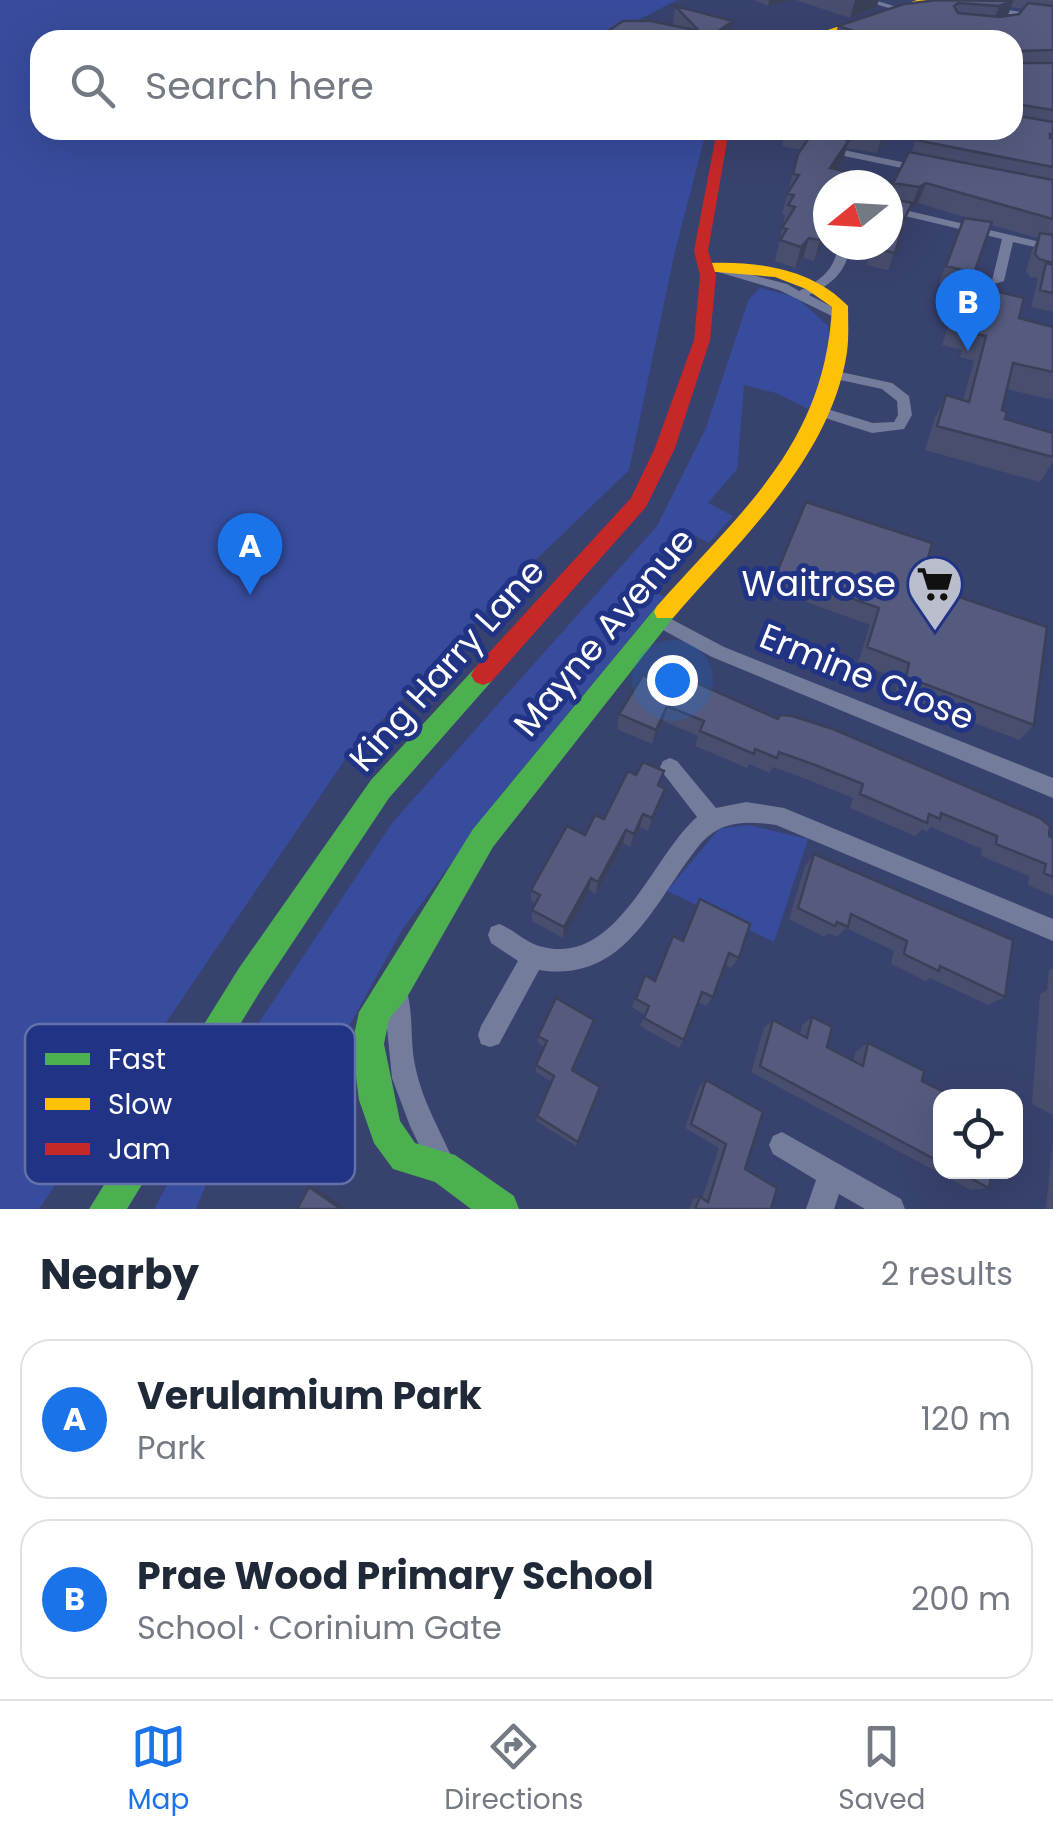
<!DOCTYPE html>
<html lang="en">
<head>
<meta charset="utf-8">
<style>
	:root { --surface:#fff; --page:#f6f6f7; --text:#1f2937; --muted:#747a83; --line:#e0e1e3; --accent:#1a73e8 }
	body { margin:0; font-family:Poppins,sans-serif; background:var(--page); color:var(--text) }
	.controls { position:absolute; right:30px; bottom:30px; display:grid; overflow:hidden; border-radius:20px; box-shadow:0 10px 40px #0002 }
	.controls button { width:90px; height:90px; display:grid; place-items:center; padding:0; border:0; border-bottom:2px solid var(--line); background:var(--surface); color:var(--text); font:50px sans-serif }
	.compass { position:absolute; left:813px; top:170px; width:90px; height:90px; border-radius:50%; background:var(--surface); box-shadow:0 10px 40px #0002; rotate:252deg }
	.you { position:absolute; left:672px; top:680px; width:35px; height:35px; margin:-25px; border:8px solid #fff; border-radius:50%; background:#1a73e8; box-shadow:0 0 0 15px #1a73e833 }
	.badge { display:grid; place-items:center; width:65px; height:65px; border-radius:50%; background:var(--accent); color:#fff; font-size:32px; font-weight:700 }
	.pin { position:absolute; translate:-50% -82px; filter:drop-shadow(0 2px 5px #0008) }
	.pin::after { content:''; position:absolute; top:52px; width:35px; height:30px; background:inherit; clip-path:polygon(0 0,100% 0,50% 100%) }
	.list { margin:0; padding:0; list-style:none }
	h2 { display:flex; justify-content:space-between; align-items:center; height:130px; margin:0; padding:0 40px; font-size:42px }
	h2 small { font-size:32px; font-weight:400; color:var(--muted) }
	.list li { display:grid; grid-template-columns:65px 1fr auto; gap:30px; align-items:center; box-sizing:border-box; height:160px; margin:0 20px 20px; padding:0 20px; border:2px solid var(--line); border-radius:30px }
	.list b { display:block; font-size:38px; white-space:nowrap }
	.list p { margin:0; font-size:32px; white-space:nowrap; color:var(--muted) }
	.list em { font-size:32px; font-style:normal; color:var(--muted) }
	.icon { flex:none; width:55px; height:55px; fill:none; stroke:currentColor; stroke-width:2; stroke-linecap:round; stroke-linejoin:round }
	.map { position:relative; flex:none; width:1053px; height:1209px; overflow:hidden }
	.search { position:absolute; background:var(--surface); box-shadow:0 10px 40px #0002; left:30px; right:30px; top:30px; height:110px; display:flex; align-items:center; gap:25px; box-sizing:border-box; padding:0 35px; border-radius:30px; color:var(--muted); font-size:38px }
	.sheet { height:490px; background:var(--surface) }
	nav { display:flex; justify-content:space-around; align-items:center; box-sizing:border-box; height:140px; border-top:2px solid var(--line); background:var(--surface); font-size:28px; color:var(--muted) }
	nav a { display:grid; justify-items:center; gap:5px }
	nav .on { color:var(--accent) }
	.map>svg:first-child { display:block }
</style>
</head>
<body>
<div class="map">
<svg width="1053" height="1209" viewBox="0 0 1053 1209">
	<rect width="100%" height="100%" fill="#38426e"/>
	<path fill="#384c9d" d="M0 0H677L599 40H40V130H673L704 140 675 251 629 470 516 579 346 758 39 1209H0Z
		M760 288 796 297 828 326 830 348 813 411 776 393 744 385 737 469 708 503 733 516 709 543 685 530 637 579 664 597 501 795 402 930 348 1028 245 1091 196 1209H154L240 1051 392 823 657 526 706 428 749 299Z
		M748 825 808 839 774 942 667 891 719 829Z"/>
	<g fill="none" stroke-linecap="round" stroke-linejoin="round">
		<path fill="#747c9c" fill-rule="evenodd" d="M861 0H874L907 10 903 12Z
			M989 7 1053 17V21L986 11Z
			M824 146 926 167 931 170 926 173 820 151V147Z
			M868 176 873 179 869 185H859Z
			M888 206 1053 245V251L1013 242 1004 281 994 284 992 281 1002 239 888 212Z
			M838 245H850C847 272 832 284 809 295L844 313 846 316 840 320 779 290 704 268 710 264 787 284 799 291C821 280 835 270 838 245Z
			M836 371 892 383 909 396 912 415 904 429 872 433 819 416V410L824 408 873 423 894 422 898 415 897 401 882 389 831 378 829 375Z
			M660 613 724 647 1053 778V798L712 657 654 625 651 620 654 615Z
			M670 758 677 761 716 808 746 802 784 808 1053 919V941L776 825C747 821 723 820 702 842 655 898 628 984 539 970L499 1044 490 1047 481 1044 478 1035 481 1026 518 961 491 943 488 935 491 927 499 924C513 929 525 942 539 946 617 969 651 857 697 817L663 773 660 767 663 761Z
			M395 976 403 980C415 1008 409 1036 415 1065 422 1102 442 1133 456 1167L452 1176 443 1180 434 1176 410 1126 392 1078 383 988 387 980Z
			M782 1132 901 1199 905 1209H865L839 1194 834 1209H806L816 1180 773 1154 769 1145 773 1136Z"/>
		<path fill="#4caf50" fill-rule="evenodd" d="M665 603 673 606 676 612 673 618 493 847 406 999 389 1019 384 1044 400 1121 415 1143 455 1155 514 1196 519 1209H471L435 1182 393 1169 374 1143 359 1100 352 1044 359 1012 473 829 657 606Z
			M483 665 491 668 495 675 491 682 389 798 261 990 127 1209H89L239 968 371 780 475 668Z"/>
		<path fill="#ffc107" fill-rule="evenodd" d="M917 0H932L814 40H798Z
			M710 263C758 261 813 269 848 306 848 321 849 337 847 352 831 458 739 541 673 618H657L654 612 657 606C742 510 825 444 832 307L806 289 775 277 705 271 702 268Z"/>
		<path fill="#c62828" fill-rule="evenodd" d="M717 130H729L708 251 716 275 710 340 675 448 646 507 491 682 483 685 475 682 471 675 475 668 631 498 655 448 694 340 700 275 694 251Z"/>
	</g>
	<path fill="#484e6d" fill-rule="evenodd" d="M754 0H791L768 6Z
		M796 0H879L876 8 850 18Z
		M938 0H1053V312L1031 307 1038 278 1030 277 1026 271 1032 250 1038 238 991 225 969 284 1019 318 1053 327V400L1007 389 1002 410 1005 419 1053 433V462L1040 482 925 450 934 420 946 395 963 400 974 361 960 357 962 350 942 345 954 308 963 289 939 283 964 218 974 220 918 203 910 207 888 270 866 265 872 248 888 245V193L911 152 918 136 906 130H1013V40H834L838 26ZM1011 7 1023 9 1019 14 1007 16Z
		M675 6 730 39 589 40 599 37 675 26 673 24Z
		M786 130H890L877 153 846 148 843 160 837 169 852 173 849 185H828V237L814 261 803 258 795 268 775 261 785 215 782 214 798 154 801 150 782 146Z
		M777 572 921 584 1034 725 1019 740 895 693 899 679 858 663 870 625 770 589Z
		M643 675 1053 838V896L1028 885 1029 876 981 856 982 849 931 827 927 832 922 829 915 836 850 808 853 798 806 779 773 767 770 773 749 764 747 768 695 746 698 736 663 721 652 744 617 729 619 714Z
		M661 802 648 831 640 827 630 847 623 843 596 894 589 890 563 938 532 921V910L535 904 531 901V890L585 835 604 819Z
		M814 854 1005 997 988 1005 930 978 925 981 891 964 894 951 846 928 837 937 828 933 825 937 789 919 805 866Z
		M700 899 739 958 731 968 725 964 713 997 706 1006 698 1002 684 1040 679 1048 640 1026 645 1015 632 1007 645 975 654 980 682 941Z
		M1053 968V1115L1032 1104 1040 994 1047 990 1049 970Z
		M812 1017 827 1047 853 1061 856 1051 868 1043 940 1096V1172H992L989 1188 971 1190 751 1072 764 1028 773 1020 800 1034 802 1025Z
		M592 1028 573 1071 600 1087 576 1146 536 1121 537 1116 552 1082 536 1072V1065L544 1047 538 1043V1036Z
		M706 1080 745 1169 771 1209H689L693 1199 700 1197 702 1199 719 1148 685 1128 699 1087Z
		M1053 1140V1209H1046Z"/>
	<path fill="#3b4059" d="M769 0H791L768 6Z
		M855 0H879L876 8 850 18Z
		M1013 1 1007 18 993 23 999 6Z
		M733 21 729 40H695Z
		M1022 105 1014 124H1013V108Z
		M885 130H890L877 153 883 133Z
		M849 140 843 160 824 188 830 168Z
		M926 183 918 203 911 208 919 187Z
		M828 227V237L814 261 820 240Z
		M809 238 803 258 795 268 801 247Z
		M667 706 663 721 652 744 656 730Z
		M665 789 661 802 648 831 652 818Z
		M643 814 640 827 630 847 634 834Z
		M626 830 623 843 596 894 598 882Z
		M591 878 589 890 563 938 564 927Z
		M309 1187 318 1189 346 1209H341Z"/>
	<path fill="#545b7f" stroke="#3b4059" stroke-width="2.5" d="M938 0 1013 1 999 6 958 3 954 6 958 13 1000 17 1019 14 1028 3 1053 6V50L1020 51 1018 63H1053V110L1022 105 1013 108V40H882L838 26 904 4Z
		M675 6 733 21 714 34 695 40H589L599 37 623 21H651L699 31Z
		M1013 115 1053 122V134H1050V138H1053V167L916 140 921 130H1013Z
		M803 130H819V134L849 140 830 168 852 173 845 185H828V227L820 240 809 238 801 247 780 240 787 229 782 228 795 207 788 205 794 195 787 194 799 175 793 174 798 154 813 132Z
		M862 130H885L883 133Z
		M909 152 1053 180V219L926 183 919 187 893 183Z
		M889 191 893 199 912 203 901 226 888 221V193Z
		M964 218 992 222 974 273 946 266Z
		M888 225 902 229 895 253 872 248 874 245H888Z
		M1040 233 1053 235V263L1039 259 1035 254Z
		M1046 263 1053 265V293L1040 290Z
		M965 284 1024 298 1019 318 1053 327V372L1013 363 1002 410 1007 412 1005 419 1053 433V457L937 426 946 395 969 402 986 336 971 333 973 326 954 321Z
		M806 502 932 543 921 584 1047 627 1034 725 906 677 909 663 867 647 879 608 777 572Z
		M643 675 675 688 681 676 778 719 780 715 792 716 833 729 1040 818 1050 826 1049 836 1053 838V877L1044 873 1046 864 996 844 997 836 941 813 940 819 929 814 927 823 860 794 863 784 815 765 779 752 777 758 755 749 754 754 700 731 704 721 667 706 656 730 619 714Z
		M643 762 664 771 658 785 665 789 652 818 643 814 634 834 626 830 598 882 591 878 564 927 532 910 540 895 531 890 567 826 585 835 595 815 604 819 628 771 636 775Z
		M814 854 1013 940 1005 997 940 966 939 971 904 954 907 941 851 914 848 927 837 922 835 926 798 908Z
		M700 899 750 924 739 958 729 953 713 997 702 992 684 1040 644 1018 649 1006 636 999 645 975 655 981 673 936 683 941Z
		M556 998 594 1020 572 1070 600 1087 578 1142 537 1116 554 1076 536 1065 547 1041 538 1036Z
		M812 1017 832 1027 827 1047 863 1066 868 1043 924 1071 922 1081 952 1096H940V1162L760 1066 773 1020 807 1038Z
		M706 1080 763 1112 745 1169 777 1188 771 1209H695L700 1197 708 1202 726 1144 691 1124Z
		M959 1172H992L989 1188Z
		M309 1187 341 1209H297Z"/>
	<defs>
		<g id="supermarket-pin" transform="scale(2.875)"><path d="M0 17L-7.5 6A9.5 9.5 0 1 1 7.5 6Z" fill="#b9bdcc" stroke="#213385"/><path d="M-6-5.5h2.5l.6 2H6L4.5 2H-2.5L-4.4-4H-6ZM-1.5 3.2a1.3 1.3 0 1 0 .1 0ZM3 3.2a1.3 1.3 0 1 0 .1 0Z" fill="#111"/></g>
	</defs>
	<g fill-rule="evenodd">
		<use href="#supermarket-pin" x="935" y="584"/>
	</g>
	<g text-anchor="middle" stroke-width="10" stroke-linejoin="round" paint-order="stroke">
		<g font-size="35" fill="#fff" stroke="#213385" text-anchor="end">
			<text x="896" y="596">Waitrose</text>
		</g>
		<g font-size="35" fill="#fff" stroke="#213385">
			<text transform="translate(604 632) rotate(-50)" y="12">Mayne Avenue</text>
			<text transform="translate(447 665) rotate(-48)" y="12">King Harry Lane</text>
			<text transform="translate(867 677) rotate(22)" y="12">Ermine Close</text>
		</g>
	</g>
	<rect x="25" y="1024" width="330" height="160" rx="15" fill="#213385" stroke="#6470aa" stroke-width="2.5"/>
	<rect x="45" y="1053" width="45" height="12" fill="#4caf50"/>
	<rect x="45" y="1098" width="45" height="12" fill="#ffc107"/>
	<rect x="45" y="1143" width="45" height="12" fill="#c62828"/>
	<g font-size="28" fill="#fff">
		<text x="108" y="1069">Fast</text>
		<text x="108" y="1114">Slow</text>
		<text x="108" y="1159">Jam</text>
	</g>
</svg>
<div class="controls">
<button><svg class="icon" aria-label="locate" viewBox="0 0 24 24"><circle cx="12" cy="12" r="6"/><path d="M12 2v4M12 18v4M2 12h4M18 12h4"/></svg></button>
</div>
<svg class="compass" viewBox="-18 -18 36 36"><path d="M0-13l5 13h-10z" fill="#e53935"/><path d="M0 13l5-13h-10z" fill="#747a83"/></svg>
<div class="you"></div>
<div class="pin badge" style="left:250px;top:595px">A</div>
<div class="pin badge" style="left:968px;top:351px">B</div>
<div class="search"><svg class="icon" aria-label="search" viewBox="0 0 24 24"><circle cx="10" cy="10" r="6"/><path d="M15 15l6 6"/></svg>Search here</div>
</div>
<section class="sheet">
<h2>Nearby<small>2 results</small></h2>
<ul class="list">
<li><span class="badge">A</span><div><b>Verulamium Park</b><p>Park</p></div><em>120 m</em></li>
<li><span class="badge">B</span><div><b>Prae Wood Primary School</b><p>School · Corinium Gate</p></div><em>200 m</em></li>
</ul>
</section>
<nav>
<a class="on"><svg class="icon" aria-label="map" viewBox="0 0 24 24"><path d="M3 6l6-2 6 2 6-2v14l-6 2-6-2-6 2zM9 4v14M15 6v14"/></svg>Map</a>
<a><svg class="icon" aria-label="directions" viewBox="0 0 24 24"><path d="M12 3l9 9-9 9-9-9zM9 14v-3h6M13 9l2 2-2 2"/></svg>Directions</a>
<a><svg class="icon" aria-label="saved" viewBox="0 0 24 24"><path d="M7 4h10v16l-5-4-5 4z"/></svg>Saved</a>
</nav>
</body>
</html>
